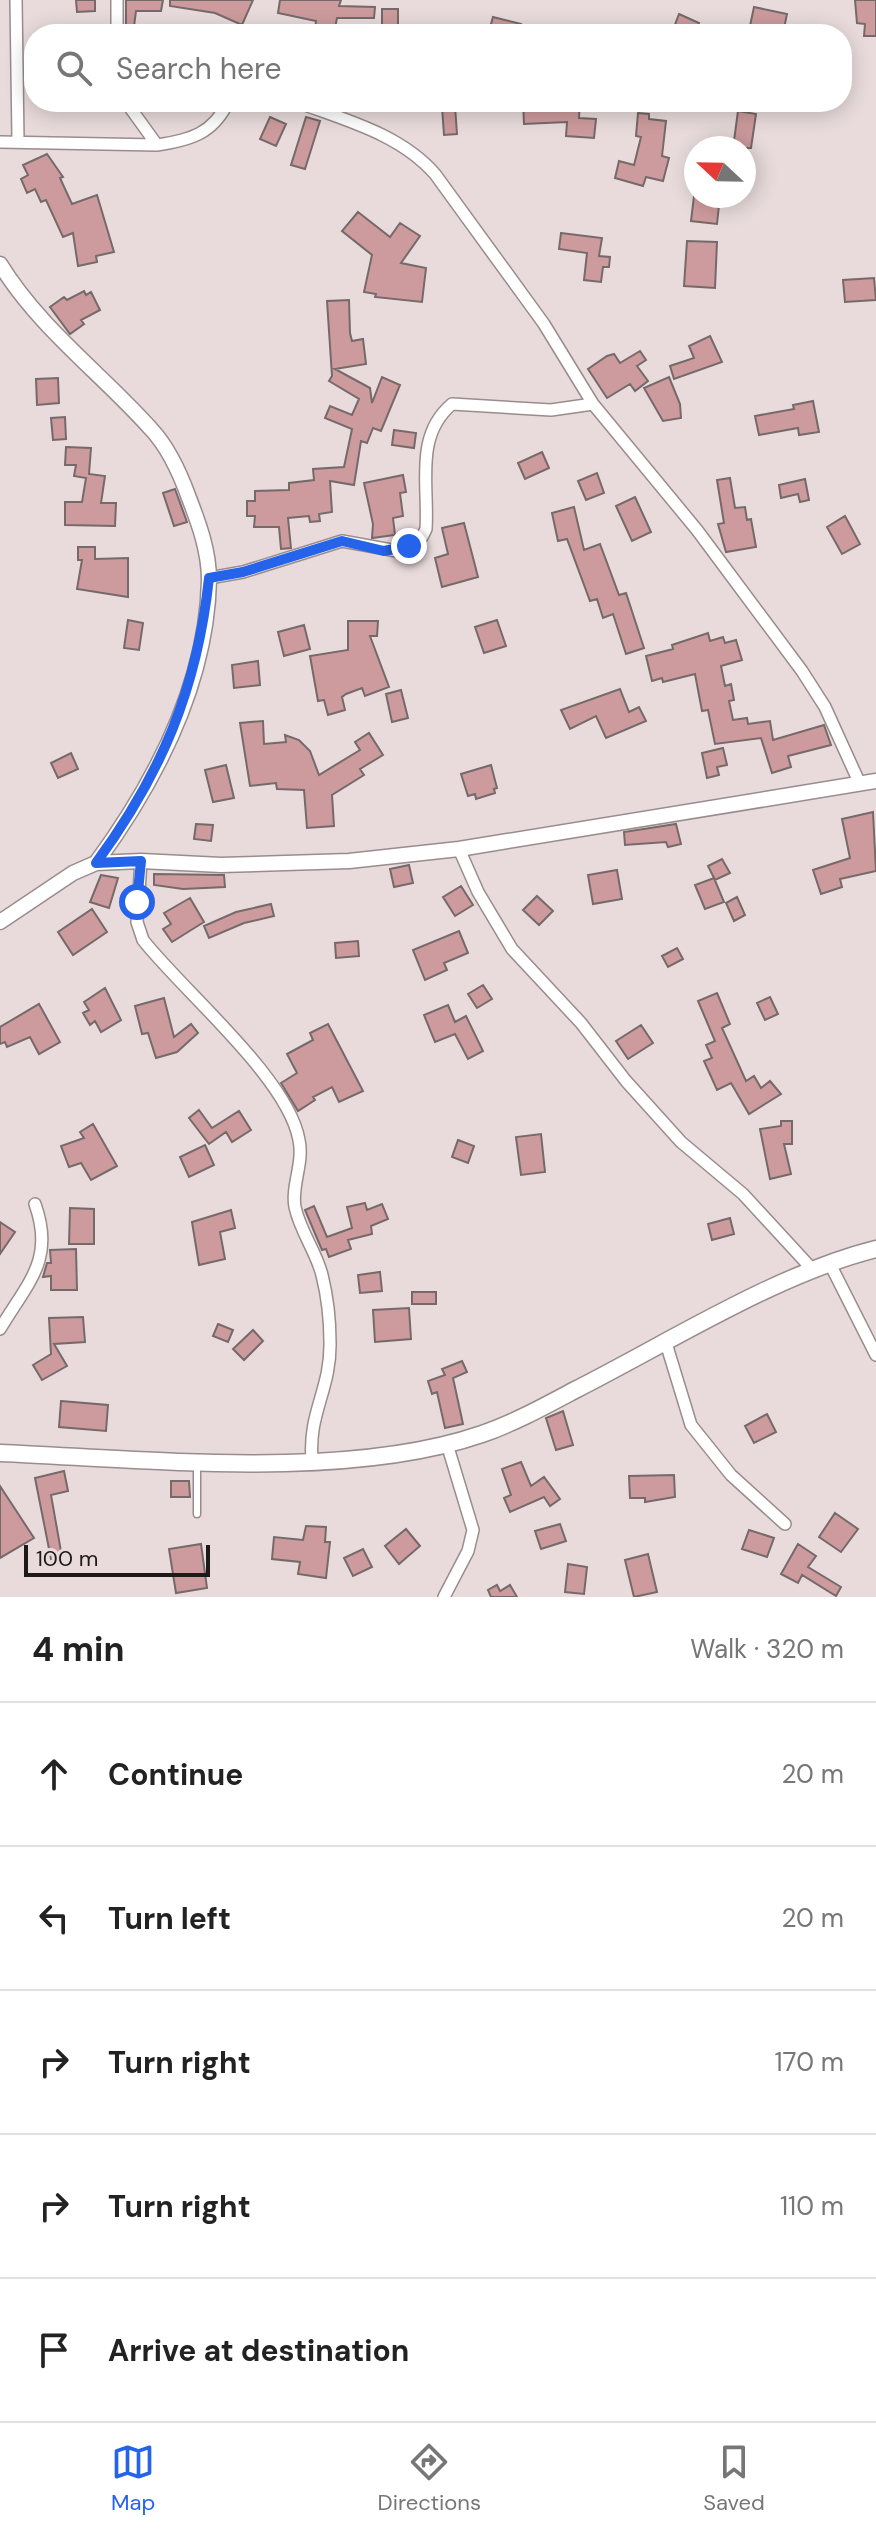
<!DOCTYPE html>
<html lang="en">
<head>
<meta charset="utf-8">
<style>
	:root { --surface:#fff; --page:#f2f2f2; --text:#222; --muted:#767676; --line:#e0e0e0; --accent:#2563eb }
	body { margin:0; font-family:"DM Sans",sans-serif; background:var(--page); color:var(--text) }
	.compass { position:absolute; left:684px; top:136px; width:72px; height:72px; border-radius:50%; background:var(--surface); box-shadow:0 4px 20px #0003; rotate:292deg }
	.scale { position:absolute; left:24px; bottom:20px; width:186px; box-sizing:border-box; padding-left:8px; border:4px solid #1f1a1a; border-top:0; font-size:22px; line-height:28px; white-space:nowrap; color:#1f1a1a; -webkit-text-stroke:6px #e9dbdc; paint-order:stroke }
	.stop { position:absolute; width:24px; height:24px; margin:-18px; border:6px solid #2563eb; border-radius:50%; background:#fff }
	.stop.end { background:#2563eb; border-color:#fff; box-shadow:0 2px 8px #0008 }
	.list { margin:0; padding:0; list-style:none }
	h2 { display:flex; justify-content:space-between; align-items:center; height:104px; margin:0; padding:0 32px; font-size:34px }
	h2 small { font-size:26px; font-weight:400; color:var(--muted) }
	.list li { display:grid; grid-template-columns:52px 1fr auto; gap:24px; align-items:center; box-sizing:border-box; height:144px; padding:0 32px; border-top:2px solid var(--line) }
	.list b { display:block; font-size:30px; white-space:nowrap }
	.list em { font-size:26px; font-style:normal; color:var(--muted) }
	.icon { flex:none; width:44px; height:44px; fill:none; stroke:currentColor; stroke-width:2; stroke-linecap:round; stroke-linejoin:round }
	.map { position:relative; flex:none; width:876px; height:1597px; overflow:hidden }
	.search { position:absolute; background:var(--surface); box-shadow:0 4px 20px #0003; left:24px; right:24px; top:24px; height:88px; display:flex; align-items:center; gap:20px; box-sizing:border-box; padding:0 28px; border-radius:32px; color:var(--muted); font-size:30px }
	.sheet { height:824px; background:var(--surface) }
	nav { display:flex; justify-content:space-around; align-items:center; box-sizing:border-box; height:112px; border-top:2px solid var(--line); background:var(--surface); font-size:22px; color:var(--muted) }
	nav a { display:grid; justify-items:center; gap:4px }
	nav .on { color:var(--accent) }
	.map>svg:first-child { display:block }
</style>
</head>
<body>
<div class="map">
<svg width="876" height="1597" viewBox="0 0 876 1597">
	<rect width="100%" height="100%" fill="#e9dbdc"/>
	<path fill="#cd9b9d" stroke="#756969" stroke-width="2" d="M76 0H95V11L77 12Z
		M126 0H163L161 11H136L133 34H126Z
		M170 0H253L242 25 215 13 170 6Z
		M280 0H341L339 6 375 7 374 18H337L335 28 329 27 328 32 315 29 316 21 278 13Z
		M855 0H876V36H864L865 24 857 23Z
		M754 7 787 14 783 33 761 34 762 29 750 26Z
		M382 9H398V34H382Z
		M679 14 699 23 695 34 673 30Z
		M493 17 521 24 519 34 489 31Z
		M523 102H580L579 118 596 119 594 138 566 136 567 122 524 124Z
		M455 106 457 134 444 135 442 107Z
		M738 111 756 114 751 148H733Z
		M638 113 649 114V119L666 121 662 156 669 158 663 181 646 177 643 186 615 178 619 161 634 165 641 137 636 136Z
		M270 117 286 124 276 146 260 139Z
		M306 117 320 121 305 169 291 165Z
		M47 154 63 177 60 178 72 204 97 195 114 252 96 256 97 262 78 266 73 233 63 237 46 200 41 202 35 189 27 193 21 179 28 175 23 165Z
		M694 196H720L717 224 691 221Z
		M358 212 390 237 400 223 420 236 401 263 426 268 422 302 375 297 376 294 364 292 372 255 342 231Z
		M561 233 602 238 599 256 610 257 609 267H603L601 282 584 280 587 253 559 249Z
		M687 241 717 242 715 288 684 286Z
		M874 278 876 300 845 302 843 280Z
		M84 291 86 295 91 292 100 310 81 320 84 324 70 334 50 307 64 297 67 300Z
		M349 300 350 333 352 341 363 339 366 364 335 369 370 388 372 403 382 377 400 385 381 431 373 428 367 443 361 441 354 485 330 481 332 512 319 514 320 521 310 522 309 516 288 518 291 548 281 549 279 527H254L255 516H247V501H255V491L289 490V483L314 480 313 469 344 467 352 429 325 418 330 406 352 415 359 399 329 381 332 376 327 301Z
		M710 336 722 362 674 379 670 366 694 358 689 346Z
		M640 351 646 360 637 366 648 381 635 391 630 384 607 398 588 369 607 356 614 354 620 363Z
		M669 377 680 404 681 418 663 421 644 388Z
		M58 378 59 403 37 405 36 379Z
		M813 401 819 432 799 435 798 428 759 435 755 416 794 409 793 405Z
		M65 417 66 439 53 440 51 418Z
		M394 430 416 433 414 448 392 445Z
		M66 447 91 448 89 474 105 476 101 503H116L115 526 65 525V502H82L86 478 74 476 76 465H65Z
		M542 452 549 468 525 479 518 463Z
		M597 473 604 493 586 500 578 481Z
		M403 475 406 492 400 493 403 516 393 518 395 535 372 538 373 524 364 483Z
		M730 478 735 508 745 507 747 520 751 519 756 547 726 552 718 524 724 523 717 480Z
		M805 479 809 500 800 502 798 494 781 498 779 485Z
		M175 489 187 522 174 526 163 493Z
		M635 497 651 532 632 541 616 506Z
		M574 507 584 550 600 544 619 595 626 593 644 648 626 654 613 614 603 618 597 599 590 601 567 539 558 541 552 513Z
		M845 516 860 544 842 554 827 527Z
		M464 523 478 577 442 587 435 558 448 554 442 528Z
		M78 547H95V559L128 558V597L77 589 82 560H78Z
		M128 620 143 623 139 650 124 648Z
		M497 620 506 646 484 653 475 627Z
		M348 621H378L377 636H370L389 687 365 696 362 688 346 694 342 697 345 710 328 715 324 700 318 701 310 656 348 650Z
		M304 625 310 649 284 656 278 632Z
		M708 633 710 641 723 637 725 643 736 640 742 660 721 666 725 686 731 684 734 700 729 701 733 720 747 718 748 724 770 721 773 740 824 725 831 745 788 756 791 767 772 773 761 738 715 744 708 710 702 711 695 674 663 682 662 678 652 681 646 656 673 649 672 645Z
		M258 661 260 685 234 688 232 665Z
		M620 689 629 712 639 707 646 721 606 738 596 716 570 729 561 710Z
		M401 690 408 718 392 722 386 694Z
		M263 721 264 744 286 742 285 735 299 740 310 751 319 775 360 750 355 742 369 733 383 755 360 769 364 775 332 795 334 826 307 828 304 790 277 789 276 783 250 786 240 723Z
		M723 748 727 765 717 767 719 775 707 778 702 753Z
		M71 753 78 769 58 778 51 763Z
		M226 765 234 798 213 802 205 770Z
		M491 765 497 788 494 789 495 793 476 799 475 794 468 796 461 774Z
		M873 812 876 871 840 879 842 887 821 894 813 870 850 858 842 819Z
		M196 824 213 825 211 841 194 839Z
		M676 824 681 844 668 847 666 842 625 845 624 832Z
		M722 859 730 873 715 880 708 866Z
		M409 865 413 883 394 887 390 869Z
		M617 870 622 899 593 904 588 875Z
		M154 874 224 875 225 887 183 889 154 885Z
		M101 875 118 878 109 908 90 902Z
		M714 878 724 902 705 909 695 885Z
		M461 886 473 905 455 916 443 897Z
		M537 896 553 911 539 925 523 910Z
		M737 897 745 915 734 921 726 903Z
		M190 898 204 922 172 942 163 929 171 924 164 913Z
		M271 904 274 916 244 923 209 938 204 926 236 912Z
		M92 909 107 932 73 955 58 932Z
		M459 931 468 953 444 963 447 970 425 980 413 950Z
		M358 941 359 956 336 958 335 943Z
		M677 948 683 959 668 967 662 956Z
		M483 985 492 999 477 1008 468 994Z
		M105 988 121 1020 101 1032 95 1021 90 1025 83 1013 89 1010 84 1002Z
		M717 993 730 1024 722 1028 746 1081 754 1076 761 1088 770 1081 781 1094 749 1114 731 1083 717 1090 704 1061 712 1058 706 1045 715 1041 698 1001Z
		M770 997 778 1014 765 1020 757 1003Z
		M164 998 174 1037 191 1024 198 1033 177 1052 156 1058 148 1033 142 1034 135 1006Z
		M39 1004 60 1042 39 1054 30 1037 7 1047 5 1042 0 1044V1027Z
		M448 1005 455 1022 466 1016 483 1051 468 1059 455 1034 435 1042 424 1015Z
		M328 1024 363 1091 339 1102 332 1087 313 1097 315 1100 298 1111 281 1083 297 1073 287 1054 313 1040 310 1033Z
		M641 1025 653 1043 628 1059 616 1041Z
		M199 1110 212 1128 239 1111 251 1130 232 1142 226 1132 209 1144 189 1118Z
		M781 1121H792V1144H784L791 1174 770 1179 760 1129 781 1126Z
		M93 1124 117 1166 91 1180 81 1163 69 1167 61 1146 84 1138 80 1132Z
		M541 1134 545 1172 521 1175 516 1137Z
		M458 1140 474 1146 468 1163 452 1157Z
		M205 1145 214 1165 189 1177 180 1157Z
		M365 1203 367 1210 382 1204 388 1219 371 1226 372 1234 348 1240 351 1249 329 1257 326 1249 322 1250 305 1210 314 1206 327 1237 352 1228 347 1207Z
		M70 1208 94 1209V1244H69Z
		M231 1210 235 1228 220 1232 225 1259 199 1265 192 1222Z
		M730 1218 734 1234 712 1240 708 1224Z
		M0 1222 15 1232 0 1254Z
		M76 1249 77 1290H51V1276L43 1277 47 1263H51L50 1250Z
		M380 1272 382 1291 360 1293 358 1275Z
		M412 1292H436V1304H412Z
		M409 1308 411 1339 375 1342 373 1310Z
		M83 1317 85 1342 54 1344 67 1366 42 1380 33 1365 51 1354 49 1318Z
		M218 1324 233 1330 228 1342 213 1336Z
		M253 1330 263 1341 244 1360 233 1349Z
		M462 1361 467 1372 453 1378 463 1424 445 1428 437 1392 432 1394 428 1381 445 1375 442 1369Z
		M61 1401 108 1405 106 1431 59 1427Z
		M563 1411 573 1445 556 1450 546 1418Z
		M767 1414 776 1432 754 1443 745 1426Z
		M521 1462 531 1486 544 1477 560 1499 550 1506 544 1497 510 1512 504 1498 511 1495 502 1469Z
		M64 1471 68 1491 51 1495 62 1557 51 1559 35 1478Z
		M674 1475 675 1497 645 1502V1498H630L629 1476Z
		M171 1481H189L190 1497H171Z
		M0 1486 34 1538 0 1558Z
		M835 1513 858 1529 841 1552 819 1537Z
		M560 1524 566 1541 541 1549 535 1531Z
		M306 1526 326 1527 325 1542H330L326 1578 298 1574 300 1562 272 1559 274 1537 303 1540Z
		M406 1529 420 1546 399 1564 385 1546Z
		M749 1530 774 1538 767 1557 742 1549Z
		M201 1544 207 1588 176 1593 169 1549Z
		M798 1544 816 1556 808 1567 841 1587 836 1596 802 1575 798 1583 781 1574Z
		M363 1549 372 1567 353 1576 344 1558Z
		M648 1554 657 1592 634 1597 625 1560Z
		M568 1564 587 1567 584 1594 565 1592Z
		M497 1585 500 1591 510 1585 517 1597H491L488 1590Z"/>
	<g fill="none" stroke-linecap="round" stroke-linejoin="round">
		<g stroke="#998c8d" stroke-width="9">
			<path id="service" d="M197 1514V1464"/>
		</g>
		<g stroke="#998c8d" stroke-width="14">
			<path id="minor" d="M16 0 18 140
				M117 34V0
				M126 102 157 145
				M297 102C345 120 400 134 435 174L544 324 593 404 697 530 802 671 825 707 860 784
				M0 142 157 145C190 140 213 134 228 102
				M209 578 243 572 342 541 397 551 422 537 426 529C429 485 414 436 452 404L551 410 593 404
				M459 849 478 892 512 949 581 1023 626 1081 681 1142 743 1194 812 1269
				M141 861 137 922 143 940C184 992 288 1078 299 1140 304 1163 291 1186 295 1207 300 1231 316 1251 322 1275 327 1295 330 1321 330 1342 331 1390 308 1412 312 1460
				M829 1262 876 1355
				M0 1329C28 1282 55 1260 35 1204
				M666 1343 691 1425 731 1475 785 1524
				M444 1597 468 1551 473 1530 447 1444"/>
		</g>
		<g stroke="#998c8d" stroke-width="17">
			<path id="tertiary" d="M0 264C40 329 101 373 151 429 169 448 180 473 189 498 199 524 209 551 209 580 207 684 156 781 96 863
				M0 922 73 873 96 863 141 861 221 865 349 861 459 849 876 781"/>
		</g>
		<g stroke="#998c8d" stroke-width="19">
			<path id="secondary" d="M0 1453C144 1459 346 1481 482 1434 514 1423 545 1406 575 1390 668 1343 776 1274 876 1249"/>
		</g>
		<use href="#service" stroke="#fff" stroke-width="6"/>
		<use href="#minor" stroke="#fff" stroke-width="11"/>
		<use href="#tertiary" stroke="#fff" stroke-width="14"/>
		<use href="#secondary" stroke="#fff" stroke-width="16"/>
	</g>
	<g fill="none" stroke-linecap="round" stroke-linejoin="round">
		<path stroke="#2563eb" stroke-width="10" d="M137 902 141 861 96 863C162 773 197 689 209 578L243 572 342 541 384 551 409 546"/>
	</g>
</svg>
<svg class="compass" viewBox="-18 -18 36 36"><path d="M0-13l5 13h-10z" fill="#e53935"/><path d="M0 13l5-13h-10z" fill="#767676"/></svg>
<div class="scale">100 m</div>
<div class="stop" style="left:137px;top:902px"></div>
<div class="stop end" style="left:409px;top:546px"></div>
<div class="search"><svg class="icon" aria-label="search" viewBox="0 0 24 24"><circle cx="10" cy="10" r="6"/><path d="M15 15l6 6"/></svg>Search here</div>
</div>
<section class="sheet">
<h2>4 min<small>Walk · 320 m</small></h2>
<ul class="list">
<li><svg class="icon" aria-label="ahead" viewBox="0 0 24 24"><path d="M12 20V5M6 11l6-6 6 6"/></svg><div><b>Continue</b></div><em>20 m</em></li>
<li><svg class="icon" aria-label="left" viewBox="0 0 24 24"><path d="M17 20v-9H6M10 6l-5 5 5 5"/></svg><div><b>Turn left</b></div><em>20 m</em></li>
<li><svg class="icon" aria-label="right" viewBox="0 0 24 24"><path d="M7 20v-9h11M14 6l5 5-5 5"/></svg><div><b>Turn right</b></div><em>170 m</em></li>
<li><svg class="icon" aria-label="right" viewBox="0 0 24 24"><path d="M7 20v-9h11M14 6l5 5-5 5"/></svg><div><b>Turn right</b></div><em>110 m</em></li>
<li><svg class="icon" aria-label="arrive" viewBox="0 0 24 24"><path d="M6 21V4h12l-3 4 3 4H6"/></svg><div><b>Arrive at destination</b></div></li>
</ul>
</section>
<nav>
<a class="on"><svg class="icon" aria-label="map" viewBox="0 0 24 24"><path d="M3 6l6-2 6 2 6-2v14l-6 2-6-2-6 2zM9 4v14M15 6v14"/></svg>Map</a>
<a><svg class="icon" aria-label="directions" viewBox="0 0 24 24"><path d="M12 3l9 9-9 9-9-9zM9 14v-3h6M13 9l2 2-2 2"/></svg>Directions</a>
<a><svg class="icon" aria-label="saved" viewBox="0 0 24 24"><path d="M7 4h10v16l-5-4-5 4z"/></svg>Saved</a>
</nav>
</body>
</html>
